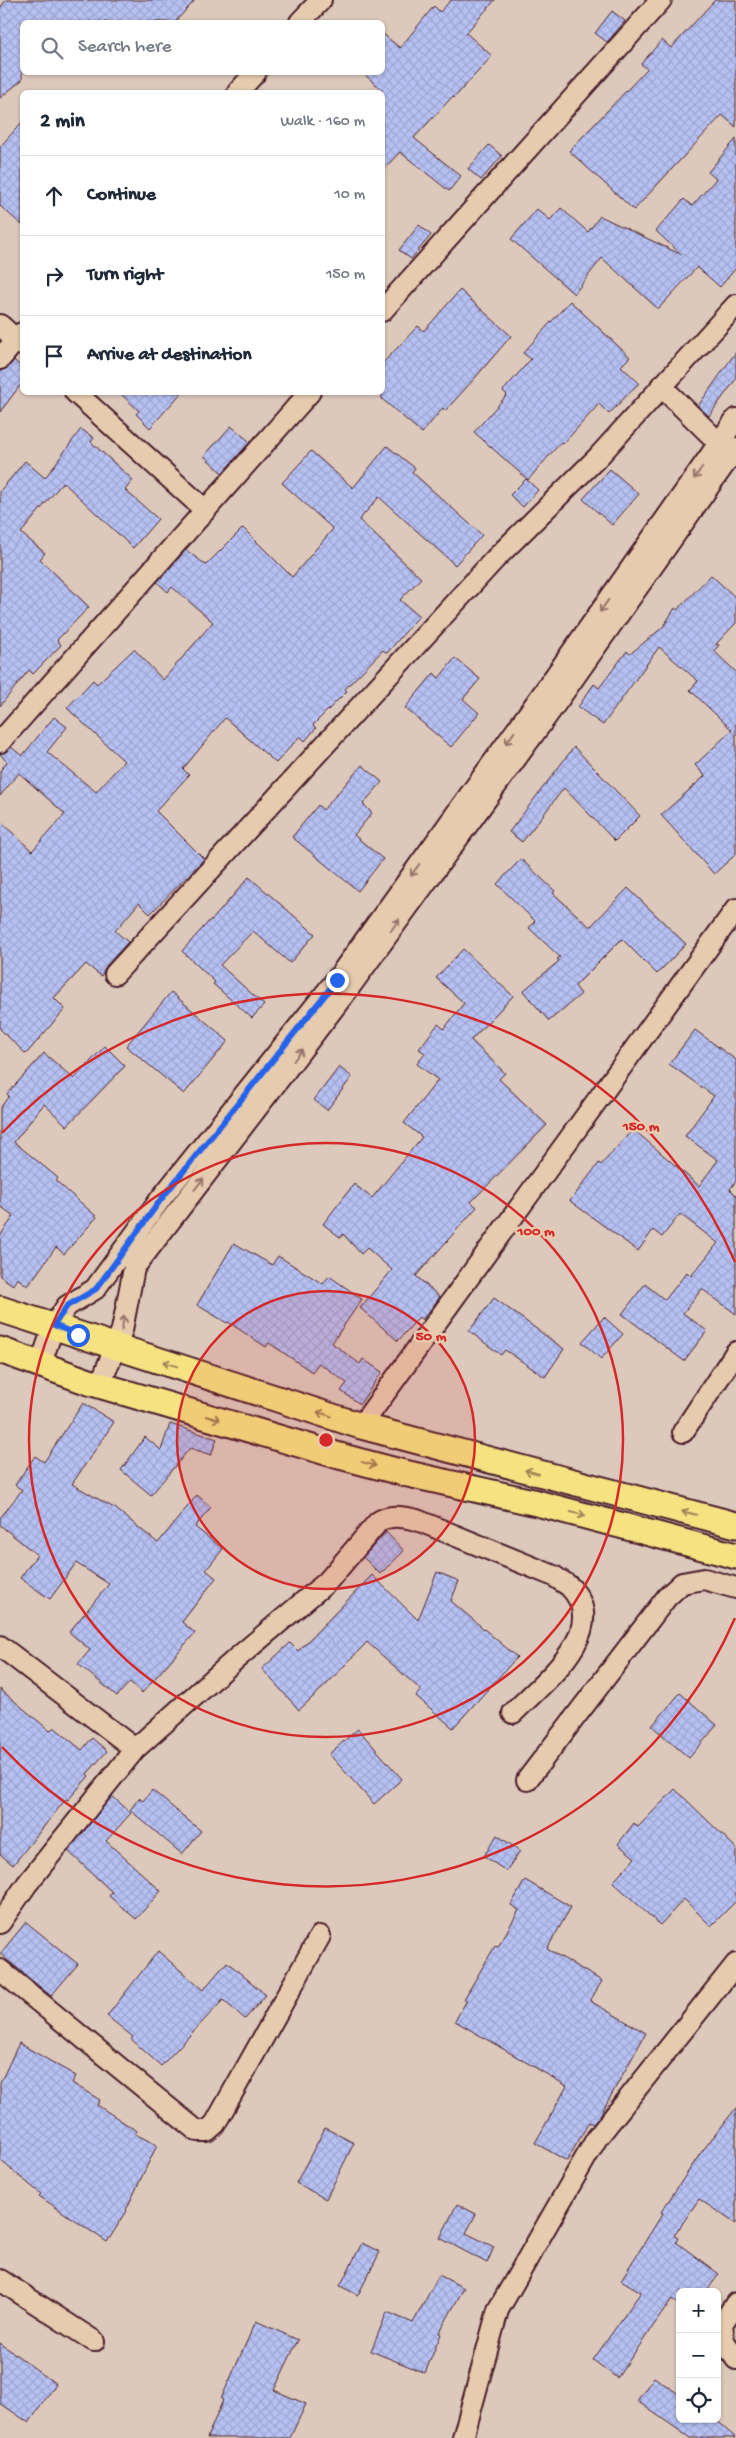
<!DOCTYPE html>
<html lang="en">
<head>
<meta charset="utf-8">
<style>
	:root { --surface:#fff; --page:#f2f2f3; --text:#1f2937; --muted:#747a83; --line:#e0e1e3 }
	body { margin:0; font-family:"Gochi Hand",sans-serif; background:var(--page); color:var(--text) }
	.controls { position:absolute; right:15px; bottom:15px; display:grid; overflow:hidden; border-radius:8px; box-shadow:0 1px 4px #0004 }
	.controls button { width:45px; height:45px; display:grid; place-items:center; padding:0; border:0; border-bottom:1px solid var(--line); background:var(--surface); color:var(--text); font:25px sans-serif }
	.stop { position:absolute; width:15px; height:15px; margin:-11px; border:4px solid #2563eb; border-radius:50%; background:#fff }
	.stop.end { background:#2563eb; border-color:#fff; box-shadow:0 1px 5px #0008 }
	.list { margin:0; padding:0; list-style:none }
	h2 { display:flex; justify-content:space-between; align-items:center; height:65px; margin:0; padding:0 20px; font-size:21px }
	h2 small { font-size:16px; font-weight:400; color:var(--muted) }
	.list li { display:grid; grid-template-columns:32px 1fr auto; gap:15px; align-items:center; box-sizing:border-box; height:80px; padding:0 20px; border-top:1px solid var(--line) }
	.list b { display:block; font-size:19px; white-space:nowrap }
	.list em { font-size:16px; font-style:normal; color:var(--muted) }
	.icon { flex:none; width:28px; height:28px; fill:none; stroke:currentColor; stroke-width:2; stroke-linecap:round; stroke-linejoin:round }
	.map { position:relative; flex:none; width:736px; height:2438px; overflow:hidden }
	.search { position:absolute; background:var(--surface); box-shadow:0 1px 4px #0004; left:20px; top:20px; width:365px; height:55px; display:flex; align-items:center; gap:12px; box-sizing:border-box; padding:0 18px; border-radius:8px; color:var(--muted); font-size:19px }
	.panel { position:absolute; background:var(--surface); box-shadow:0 1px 4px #0004; left:20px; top:90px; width:365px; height:305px; border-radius:8px }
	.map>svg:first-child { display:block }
</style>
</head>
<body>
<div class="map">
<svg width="736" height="2438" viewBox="0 0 736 2438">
	<defs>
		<pattern id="building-cross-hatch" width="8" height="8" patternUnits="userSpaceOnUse" patternTransform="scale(1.25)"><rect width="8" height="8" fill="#b6c1f2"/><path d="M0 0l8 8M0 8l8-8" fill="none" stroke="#9ea5d0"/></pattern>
	</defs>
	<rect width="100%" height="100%" fill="#dcc9bc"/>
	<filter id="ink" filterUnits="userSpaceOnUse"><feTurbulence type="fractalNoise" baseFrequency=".02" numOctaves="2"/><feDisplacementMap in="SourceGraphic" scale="10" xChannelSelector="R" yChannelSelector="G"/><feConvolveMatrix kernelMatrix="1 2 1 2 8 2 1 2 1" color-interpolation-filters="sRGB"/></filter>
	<g filter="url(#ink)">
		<path fill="url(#building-cross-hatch)" stroke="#4a1f2b" d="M6 0H195L175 22H22V80L0 98V8Z
			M451 0H495L466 33 492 56 454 98 453 96 414 138 461 176 449 191 400 152 382 171V90L362 72H382V33L400 48 434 6 440 12Z
			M715 0H736V127L722 115 634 210 569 151 647 69 641 64 662 40 671 48Z
			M612 11 625 21 607 42 595 33Z
			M22 122V225L0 206V147Z
			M736 139V268L720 287 697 267 658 309 602 258 574 294 511 239 537 209 550 220 561 208 588 232 600 216 682 255 656 231 684 199 692 206 716 179 708 172Z
			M489 145 502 156 481 180 468 169Z
			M419 225 431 235 411 259 399 250Z
			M460 290 511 336 475 378 445 411 443 408 422 433 382 399V364L418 326 424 331Z
			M570 301 630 357 621 366 639 383 609 414 599 404 563 444 561 442 528 480 474 432 507 395 503 391 531 359 523 353Z
			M736 352V379L709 416 698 406Z
			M14 360 22 368V383L0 412V371L9 367Z
			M119 392H182L150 428 136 414 139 411Z
			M231 426 250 442 222 473 204 456Z
			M81 429 94 438 91 442 133 480 125 490 158 519 133 548 63 482 21 533 45 553 40 559 89 607 57 640 61 645 33 674 29 670 0 706V491L25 461 45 478Z
			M387 446 415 468 412 472 482 535 455 565 379 497 359 520 421 578 400 600 419 616 387 653 383 650 345 689 347 691 313 725 316 728 305 741 300 736 276 763 225 718 183 769 189 775 156 811 204 859 150 914 139 903 115 931 128 942 106 966 101 976 86 964 54 998 65 1009 26 1054 0 1029V821L32 851 65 814 19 773 0 796V771L7 762 0 754 11 747 22 756 54 717 67 727 47 752 96 792 124 761 67 708 93 680 97 684 134 649 163 680 213 622 172 587 168 592 157 582 186 550 206 565 243 528 292 577 333 529 282 483 311 451 353 488Z
			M610 469 639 494 612 525 583 499Z
			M526 479 538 490 523 507 510 495Z
			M711 575 736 598V623L716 644 719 645 714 651 736 672V854L714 874 661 815 705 776 695 765 732 730 690 690 698 681 659 647 603 725 578 707 594 684 599 688 627 651 630 654 663 627 675 608 677 610Z
			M455 658 480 679 463 699 479 713 451 747 405 708 434 673 439 678Z
			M574 747 640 816 615 841 564 788 522 842 509 832Z
			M362 765 382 782 363 804 372 813 354 835 383 859 358 891 292 837 318 805 323 810Z
			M521 859 555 891 553 893 590 927 628 888 686 944 657 974 622 939 575 986 581 994 549 1021 523 991 559 961 557 959 560 957 529 928 535 921 497 884Z
			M249 877 315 934 290 963 253 931 220 965 264 1005 252 1018 213 984 215 982 182 951 211 919 212 920Z
			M463 949 513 996 471 1040 505 1073 499 1079 547 1125 471 1202 477 1207 416 1276 440 1297 422 1320 419 1317 398 1341 360 1308 392 1270 367 1248 361 1254 343 1234 341 1238 323 1224 354 1184 372 1198 422 1137 404 1123 438 1080 417 1064 425 1053 419 1049 438 1024 444 1029 464 1003 436 978Z
			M171 992 228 1041 184 1094 126 1046Z
			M695 1030 736 1060V1181L730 1189 736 1195V1314L702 1289 683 1313 707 1331 684 1361 622 1314 645 1284 665 1300 687 1272 691 1276 718 1243 680 1214 662 1237 653 1230 638 1251 570 1201 599 1163 601 1165 633 1129 699 1186 718 1160 685 1136 714 1096 669 1064Z
			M105 1046 125 1066 67 1126 44 1104 14 1142 58 1178 56 1181 97 1217 64 1254 56 1247 28 1286 17 1278 13 1285 0 1276V1236L14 1216 0 1206V1108L9 1096 7 1094 44 1053 74 1079Z
			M339 1067 352 1077 327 1110 314 1100Z
			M234 1243 272 1265 278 1256 323 1284 329 1276 362 1299 332 1343 360 1364 363 1359 382 1372 360 1404 341 1391 347 1383 319 1363 312 1372 269 1343 266 1347 228 1322 227 1323 197 1305Z
			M494 1298 564 1349 545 1377 505 1350 501 1355 469 1331Z
			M604 1317 623 1334 601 1359 582 1342Z
			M83 1403 114 1422 72 1484 116 1509 158 1543 197 1495 211 1507 195 1527 223 1549 206 1570 216 1578 182 1622 195 1633 142 1693 130 1682 117 1696 78 1664 90 1650 69 1632 109 1584 76 1563 50 1599 20 1578 37 1555 0 1525V1518L22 1490 15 1485 35 1456 44 1462Z
			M170 1424 217 1439 211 1455 190 1448 151 1495 121 1470 145 1437 161 1450Z
			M386 1532 404 1551 380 1574 363 1557Z
			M437 1572 459 1581 451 1601 517 1657 453 1728 416 1696 421 1690 367 1642 327 1684 299 1710 262 1669 290 1643 298 1651 372 1575 418 1620Z
			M0 1689 50 1731 54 1727 82 1750 92 1738 107 1751 87 1774 89 1776 68 1800 66 1799 13 1865 0 1854Z
			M680 1693 717 1725 689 1758 652 1726Z
			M358 1729 402 1779 374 1804 329 1754Z
			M675 1789 736 1848V1901L711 1926 684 1899 660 1925 613 1882 635 1858 618 1844 634 1823 638 1827Z
			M152 1790 201 1831 182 1854 130 1810 139 1798 143 1801Z
			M112 1796 131 1813 106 1841 161 1891 136 1919 109 1896 112 1892 68 1851Z
			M497 1835 520 1851 506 1871 484 1856Z
			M525 1880 571 1907 547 1949 602 1981 590 2001 646 2033 599 2117 593 2124 589 2122 567 2161 535 2143 567 2086 455 2021 467 2000 464 1999 495 1946 498 1947 519 1910 511 1905Z
			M26 1922 78 1964 51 1996 0 1954Z
			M158 1951 203 1990 227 1962 266 1995 245 2019 223 2000 161 2066 131 2039 133 2037 107 2016Z
			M19 2043 76 2076 72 2083 100 2100 97 2105 137 2131 135 2134 157 2145 126 2210 127 2211 107 2242 39 2196 41 2194 0 2160V2083Z
			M736 2108V2224L699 2199 674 2236 678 2238 676 2242 719 2274 706 2292H680V2305L672 2299 617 2378 593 2360 641 2292 621 2280 663 2213 661 2212 700 2154Z
			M325 2128 354 2143 326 2199 296 2183Z
			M457 2204 476 2214 466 2233 494 2247 487 2263 440 2238Z
			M362 2243 380 2252 358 2295 340 2286Z
			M439 2275 464 2288 439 2333 441 2334 425 2373 371 2351 387 2312 413 2323Z
			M256 2321 298 2340 274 2390 306 2404 290 2438H207L223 2400 221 2399Z
			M0 2343 56 2384 29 2423 0 2403Z
			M654 2377 680 2395V2419H714L736 2438H690L637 2401Z"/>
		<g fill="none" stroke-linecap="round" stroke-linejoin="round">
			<g stroke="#4a1f2b" stroke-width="24">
				<path id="minor" d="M300 22 321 0
					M238 92 256 72
					M382 311 661 0
					M0 325 22 345
					M0 359 22 333
					M661 386 719 443
					M75 392 205 510
					M0 742 310 392
					M115 974 495 559 598 457 736 305
					M41 1363 54 1325 67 1306 95 1289 162 1197 337 979 541 696 736 419
					M100 1385 122 1330 134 1268 349 988 554 706 736 448
					M361 1426 736 909
					M683 1432 736 1352
					M0 1646 135 1749 237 1658 327 1582 378 1522C391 1514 402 1517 417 1520L554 1576C559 1580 566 1583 570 1587 612 1631 542 1683 513 1713
					M527 1780 667 1597 682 1583 704 1579 736 1588
					M0 1923 27 1884 135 1749
					M0 1970 197 2131H207L215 2124 320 1936
					M0 2280 94 2341
					M736 2303 722 2324 724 2341 736 2359
					M463 2438 498 2310 597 2138 736 1964"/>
			</g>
			<g stroke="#4a1f2b" stroke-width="29">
				<path id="major" d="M0 1309 361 1426 736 1525
					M0 1350 89 1382 343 1457 404 1473 537 1503 736 1556"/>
			</g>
			<use href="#minor" stroke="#e6cbae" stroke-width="20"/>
			<use href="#major" stroke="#f5e382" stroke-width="25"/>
		</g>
		<defs><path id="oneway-shaft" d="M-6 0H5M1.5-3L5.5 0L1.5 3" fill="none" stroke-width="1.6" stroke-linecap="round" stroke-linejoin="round" transform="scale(1.25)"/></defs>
		<g stroke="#98756c">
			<use href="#oneway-shaft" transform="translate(698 473) rotate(125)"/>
			<use href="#oneway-shaft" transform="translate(604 606) rotate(125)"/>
			<use href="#oneway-shaft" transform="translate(510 738) rotate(126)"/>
			<use href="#oneway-shaft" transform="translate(415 870) rotate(126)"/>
			<use href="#oneway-shaft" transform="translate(395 925) rotate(-54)"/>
			<use href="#oneway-shaft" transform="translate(298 1055) rotate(-53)"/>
			<use href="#oneway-shaft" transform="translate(199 1184) rotate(-52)"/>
			<use href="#oneway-shaft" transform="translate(123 1323) rotate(-78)"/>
		</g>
		<g stroke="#a08156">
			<use href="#oneway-shaft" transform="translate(170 1364) rotate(-162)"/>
			<use href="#oneway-shaft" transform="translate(324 1414) rotate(-162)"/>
			<use href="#oneway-shaft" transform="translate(213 1418) rotate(16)"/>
			<use href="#oneway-shaft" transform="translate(369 1464) rotate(15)"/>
			<use href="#oneway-shaft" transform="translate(532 1472) rotate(-164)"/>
			<use href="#oneway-shaft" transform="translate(689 1513) rotate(-166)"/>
			<use href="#oneway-shaft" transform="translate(578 1514) rotate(15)"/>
		</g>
	</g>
	<g fill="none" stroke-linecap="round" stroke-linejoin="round" filter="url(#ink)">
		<path stroke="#2563eb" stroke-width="6" d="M78 1335 54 1325 67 1306 96 1289 162 1198 337 980"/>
	</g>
	<circle cx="326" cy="1440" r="149" fill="#d62828" fill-opacity=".12"/>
	<g fill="none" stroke="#d62828" stroke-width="2.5">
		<circle cx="326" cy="1440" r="149"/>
		<circle cx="326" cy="1440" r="297"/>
		<path d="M735 1618A446 446 0 0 1 2 1747M2 1133A446 446 0 0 1 735 1262"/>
	</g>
	<circle cx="326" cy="1440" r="8" fill="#d62828" stroke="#e6cbae" stroke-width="2.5"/>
	<g font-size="15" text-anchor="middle" font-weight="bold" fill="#d62828" stroke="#e6cbae" stroke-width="5" stroke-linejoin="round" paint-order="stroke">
		<text x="641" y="1130">150 m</text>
		<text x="536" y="1235">100 m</text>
		<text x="431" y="1340">50 m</text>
	</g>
</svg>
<div class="controls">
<button>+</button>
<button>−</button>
<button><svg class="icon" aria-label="locate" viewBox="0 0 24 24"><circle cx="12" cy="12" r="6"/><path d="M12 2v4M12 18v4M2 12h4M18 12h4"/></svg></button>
</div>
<div class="stop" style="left:78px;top:1335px"></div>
<div class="stop end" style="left:337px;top:980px"></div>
<div class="search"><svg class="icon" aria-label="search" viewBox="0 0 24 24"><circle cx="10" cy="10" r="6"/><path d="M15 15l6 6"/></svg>Search here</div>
<section class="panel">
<h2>2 min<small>Walk · 160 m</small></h2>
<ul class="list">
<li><svg class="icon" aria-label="ahead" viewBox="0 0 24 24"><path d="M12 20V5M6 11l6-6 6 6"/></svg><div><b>Continue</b></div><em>10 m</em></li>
<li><svg class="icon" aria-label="right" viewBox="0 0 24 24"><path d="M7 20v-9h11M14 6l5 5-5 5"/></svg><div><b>Turn right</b></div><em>150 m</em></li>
<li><svg class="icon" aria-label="arrive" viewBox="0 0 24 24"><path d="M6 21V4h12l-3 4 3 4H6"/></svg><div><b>Arrive at destination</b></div></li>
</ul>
</section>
</div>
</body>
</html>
